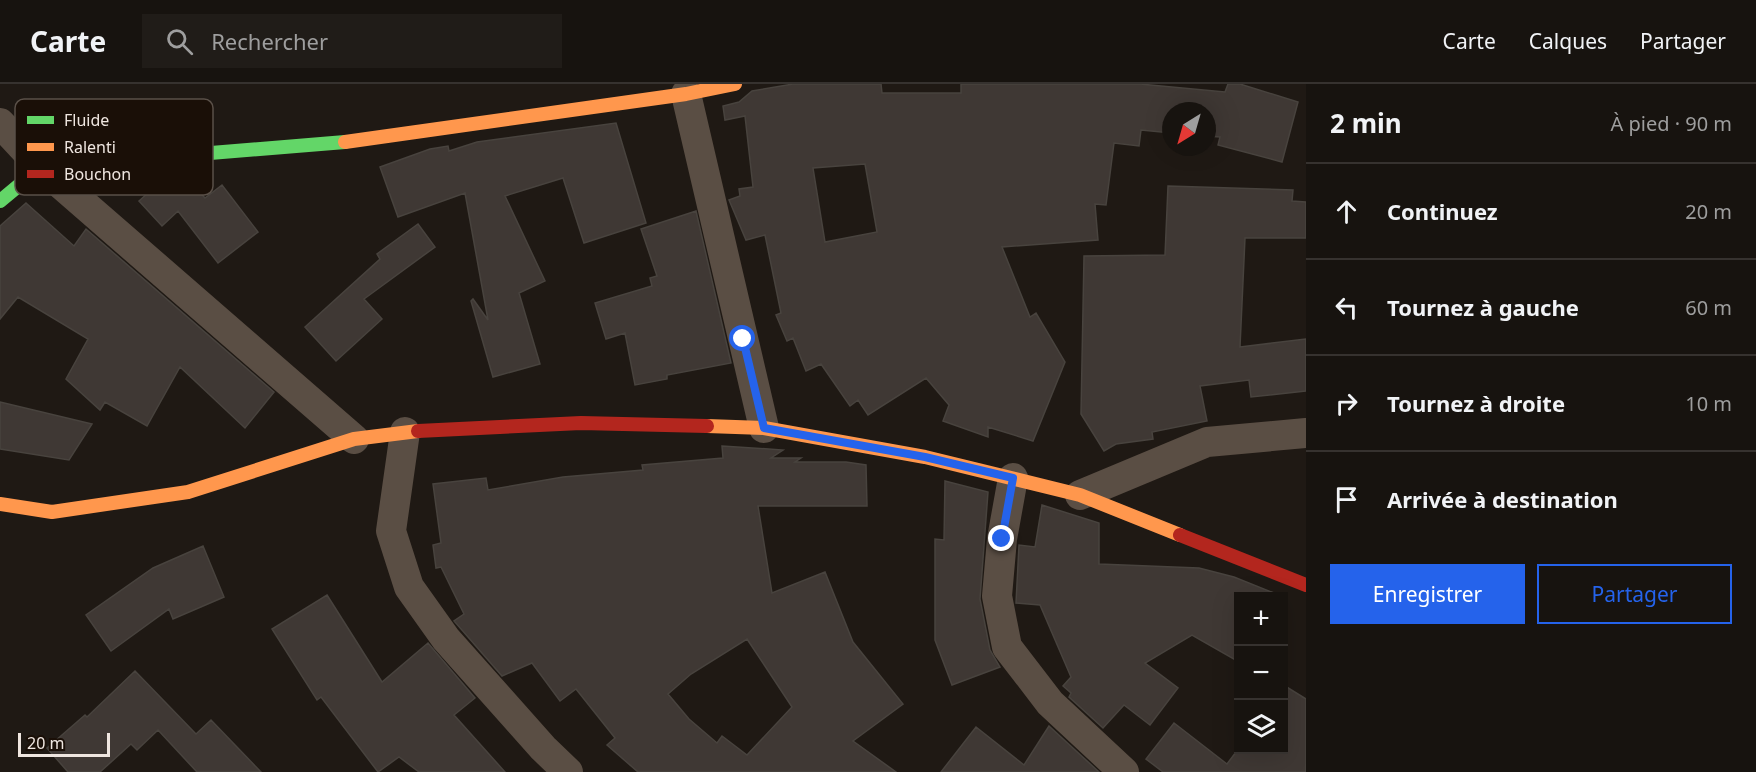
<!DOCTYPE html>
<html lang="fr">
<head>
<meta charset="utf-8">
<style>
	:root { --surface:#17130f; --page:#201c18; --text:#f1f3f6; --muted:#9e9e9e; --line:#36322f; --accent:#2563eb }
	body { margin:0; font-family:"Noto Sans",sans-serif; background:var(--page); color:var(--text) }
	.controls { position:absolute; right:18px; bottom:18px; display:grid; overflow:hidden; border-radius:0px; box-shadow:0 6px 24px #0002 }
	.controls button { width:54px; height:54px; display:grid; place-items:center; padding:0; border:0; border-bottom:2px solid var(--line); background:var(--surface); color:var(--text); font:30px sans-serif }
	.compass { position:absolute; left:1162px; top:18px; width:54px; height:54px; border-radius:50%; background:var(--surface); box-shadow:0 6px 24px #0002; rotate:217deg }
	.scale { position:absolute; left:18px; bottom:15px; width:92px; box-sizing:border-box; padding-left:6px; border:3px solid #efe6e0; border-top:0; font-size:16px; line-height:21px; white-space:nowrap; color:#efe6e0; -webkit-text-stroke:4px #1a0f07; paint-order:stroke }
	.stop { position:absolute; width:18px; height:18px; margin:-14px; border:4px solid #2563eb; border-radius:50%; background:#fff }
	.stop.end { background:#2563eb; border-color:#fff; box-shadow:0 2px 6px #0008 }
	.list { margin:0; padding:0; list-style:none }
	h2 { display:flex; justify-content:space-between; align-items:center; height:78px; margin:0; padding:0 24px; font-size:26px }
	h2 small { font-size:20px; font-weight:400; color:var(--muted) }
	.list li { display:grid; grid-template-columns:39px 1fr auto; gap:18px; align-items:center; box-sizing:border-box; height:96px; padding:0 24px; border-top:2px solid var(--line) }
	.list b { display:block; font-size:22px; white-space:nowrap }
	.list em { font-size:20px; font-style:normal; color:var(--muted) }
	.actions { display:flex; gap:12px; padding:18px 24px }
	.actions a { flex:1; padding:14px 0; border:2px solid var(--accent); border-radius:0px; text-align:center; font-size:21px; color:var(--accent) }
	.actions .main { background:var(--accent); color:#fff }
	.icon { flex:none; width:33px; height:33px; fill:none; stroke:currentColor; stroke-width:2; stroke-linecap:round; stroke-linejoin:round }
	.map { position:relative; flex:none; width:1306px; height:688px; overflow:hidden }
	header { display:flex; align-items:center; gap:36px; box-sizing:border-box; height:84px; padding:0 30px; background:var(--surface); border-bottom:2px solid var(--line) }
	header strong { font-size:28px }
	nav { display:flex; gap:33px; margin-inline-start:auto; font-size:21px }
	.search { width:420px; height:54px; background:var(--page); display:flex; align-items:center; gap:15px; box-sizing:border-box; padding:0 21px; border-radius:0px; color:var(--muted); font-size:22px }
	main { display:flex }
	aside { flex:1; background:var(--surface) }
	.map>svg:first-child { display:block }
</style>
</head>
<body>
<header>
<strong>Carte</strong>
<div class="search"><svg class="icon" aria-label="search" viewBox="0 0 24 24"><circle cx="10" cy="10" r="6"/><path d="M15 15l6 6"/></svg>Rechercher</div>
<nav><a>Carte</a><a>Calques</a><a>Partager</a></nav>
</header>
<main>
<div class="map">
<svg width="1306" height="688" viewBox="0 0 1306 688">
	<rect width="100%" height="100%" fill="#1f1914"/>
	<path fill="#3f3834" stroke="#48433e" stroke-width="1.5" fill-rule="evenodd" d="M793 0H881L882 9H961V0H1140L1225 8 1228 0H1240L1298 18 1282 78 1218 61 1220 53 1207 52V27H1171V49L1141 46 1139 62 1114 59 1106 121 1095 120 1098 156 1002 163 1030 233 1036 229 1065 278 1033 357 988 343V353L943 337 949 321 926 294 868 331 858 316 850 322 821 280 806 287 793 254 787 257 776 231 781 229 765 151 746 156 729 116 740 112 739 105 753 103 745 32 725 36 723 22 739 18 752 7ZM865 80 877 148 825 158 813 84Z
		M616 39 646 139 584 159 563 94 505 112 545 197 519 209 540 280 493 293 471 217 473 215 488 236 465 109 398 133 380 83 430 65 448 62 449 67 477 58Z
		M184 91 205 114 222 101 258 148 218 179 178 127 162 142 139 117 167 92Z
		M1168 102 1293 106 1292 117 1306 118V154H1245L1240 263 1306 255V307L1251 313 1249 296 1200 302 1207 337 1152 348 1153 355 1116 360 1104 367 1081 330 1084 172 1165 171Z
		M26 119 74 162 86 145 274 308 245 344 180 283 147 342 105 318 100 326 66 295 88 255 18 213 0 235V142Z
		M696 127 731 279 667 291V295L635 301 625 249 606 255 595 219 652 202 650 194 657 192 641 145Z
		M418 140 435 163 364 215 382 235 336 277 305 243 380 175 377 170Z
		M0 318 92 340 69 376 0 365Z
		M722 362 783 366 771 374H801L795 378H846L866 381 867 422H758L772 509 825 488 853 558 903 620 853 657 896 688H638L607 661 615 654 576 605 560 617 532 579 502 592 454 537 464 530 441 483 436 484 433 461 441 459 433 400 486 394 488 406 563 393 643 386 642 381 723 374ZM747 555 792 623 747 671 722 652 717 659 689 635 668 610 691 590Z
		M945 397 988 408 980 515 990 566 1000 583 952 601 935 556V455L944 456Z
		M1042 421 1099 439V480L1199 484 1234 493 1284 513H1239V578L1192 551 1145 579 1178 604 1150 641 1124 621 1103 644 1069 613 1071 609 1063 602 1071 593 1040 521 1016 519 1019 461 1035 463Z
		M203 462 224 513 173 535 169 525 111 567 86 531 153 484Z
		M327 511 382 598 428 559 475 614 454 631 505 688H419L399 673 378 688 321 613 317 616 272 545Z
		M135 587 196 650 211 636 261 688H197L158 646 137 666 131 660 100 688H68L47 664 85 631 87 633Z
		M1285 602 1306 615V688H1163L1146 675 1174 639 1227 680 1239 664 1284 666Z
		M1049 642 1099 688H941L976 643 1024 681Z"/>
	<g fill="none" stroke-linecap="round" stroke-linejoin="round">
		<path stroke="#5a4e44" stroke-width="30" d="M686 10 764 344
			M0 39 41 83 354 355
			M405 348 391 447 409 503 446 555 543 664 568 688
			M1013 394 1002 455 997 512 1007 563 1050 619 1124 688
			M1080 411 1207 358 1306 349"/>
		<path stroke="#63d668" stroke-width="14" d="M0 117 41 83 345 58"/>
		<path stroke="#ff974d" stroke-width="14" d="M345 58 686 10 735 0
			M707 342 764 344 925 373 1080 411 1180 451
			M0 420 52 428 188 408 354 355 418 347"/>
		<path stroke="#b3261e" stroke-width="14" d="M418 347 581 339 707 342
			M1180 451 1306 501"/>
	</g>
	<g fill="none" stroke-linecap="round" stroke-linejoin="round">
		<path stroke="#2563eb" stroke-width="8" d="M743 255 764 344 925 373 1013 394 1002 455"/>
	</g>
	<rect x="15" y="15" width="198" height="96" rx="9" fill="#1a0f07" stroke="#5a5048" stroke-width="1.5"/>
	<rect x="27" y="32" width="27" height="8" fill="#63d668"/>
	<rect x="27" y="59" width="27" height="8" fill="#ff974d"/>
	<rect x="27" y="86" width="27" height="8" fill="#b3261e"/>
	<g font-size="16" fill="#efe6e0">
		<text x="64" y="42">Fluide</text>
		<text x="64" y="69">Ralenti</text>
		<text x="64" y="96">Bouchon</text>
	</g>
</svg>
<div class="controls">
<button>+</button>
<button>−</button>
<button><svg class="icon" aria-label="layers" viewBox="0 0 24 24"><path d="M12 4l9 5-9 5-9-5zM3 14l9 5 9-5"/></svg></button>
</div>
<svg class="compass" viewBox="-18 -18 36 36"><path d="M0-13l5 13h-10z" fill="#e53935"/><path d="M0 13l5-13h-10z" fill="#9e9e9e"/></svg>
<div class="scale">20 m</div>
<div class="stop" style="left:743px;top:255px"></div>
<div class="stop end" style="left:1002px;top:455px"></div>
</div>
<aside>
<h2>2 min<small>À pied · 90 m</small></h2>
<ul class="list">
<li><svg class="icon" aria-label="ahead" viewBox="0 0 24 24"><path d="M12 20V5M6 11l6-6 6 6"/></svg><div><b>Continuez</b></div><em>20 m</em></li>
<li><svg class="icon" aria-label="left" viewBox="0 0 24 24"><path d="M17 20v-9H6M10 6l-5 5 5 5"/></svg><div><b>Tournez à gauche</b></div><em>60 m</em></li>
<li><svg class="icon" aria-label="right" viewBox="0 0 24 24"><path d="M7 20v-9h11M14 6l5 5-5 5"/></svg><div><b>Tournez à droite</b></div><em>10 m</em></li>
<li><svg class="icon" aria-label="arrive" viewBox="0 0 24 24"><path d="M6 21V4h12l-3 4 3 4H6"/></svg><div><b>Arrivée à destination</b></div></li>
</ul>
<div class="actions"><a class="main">Enregistrer</a><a>Partager</a></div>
</aside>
</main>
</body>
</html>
